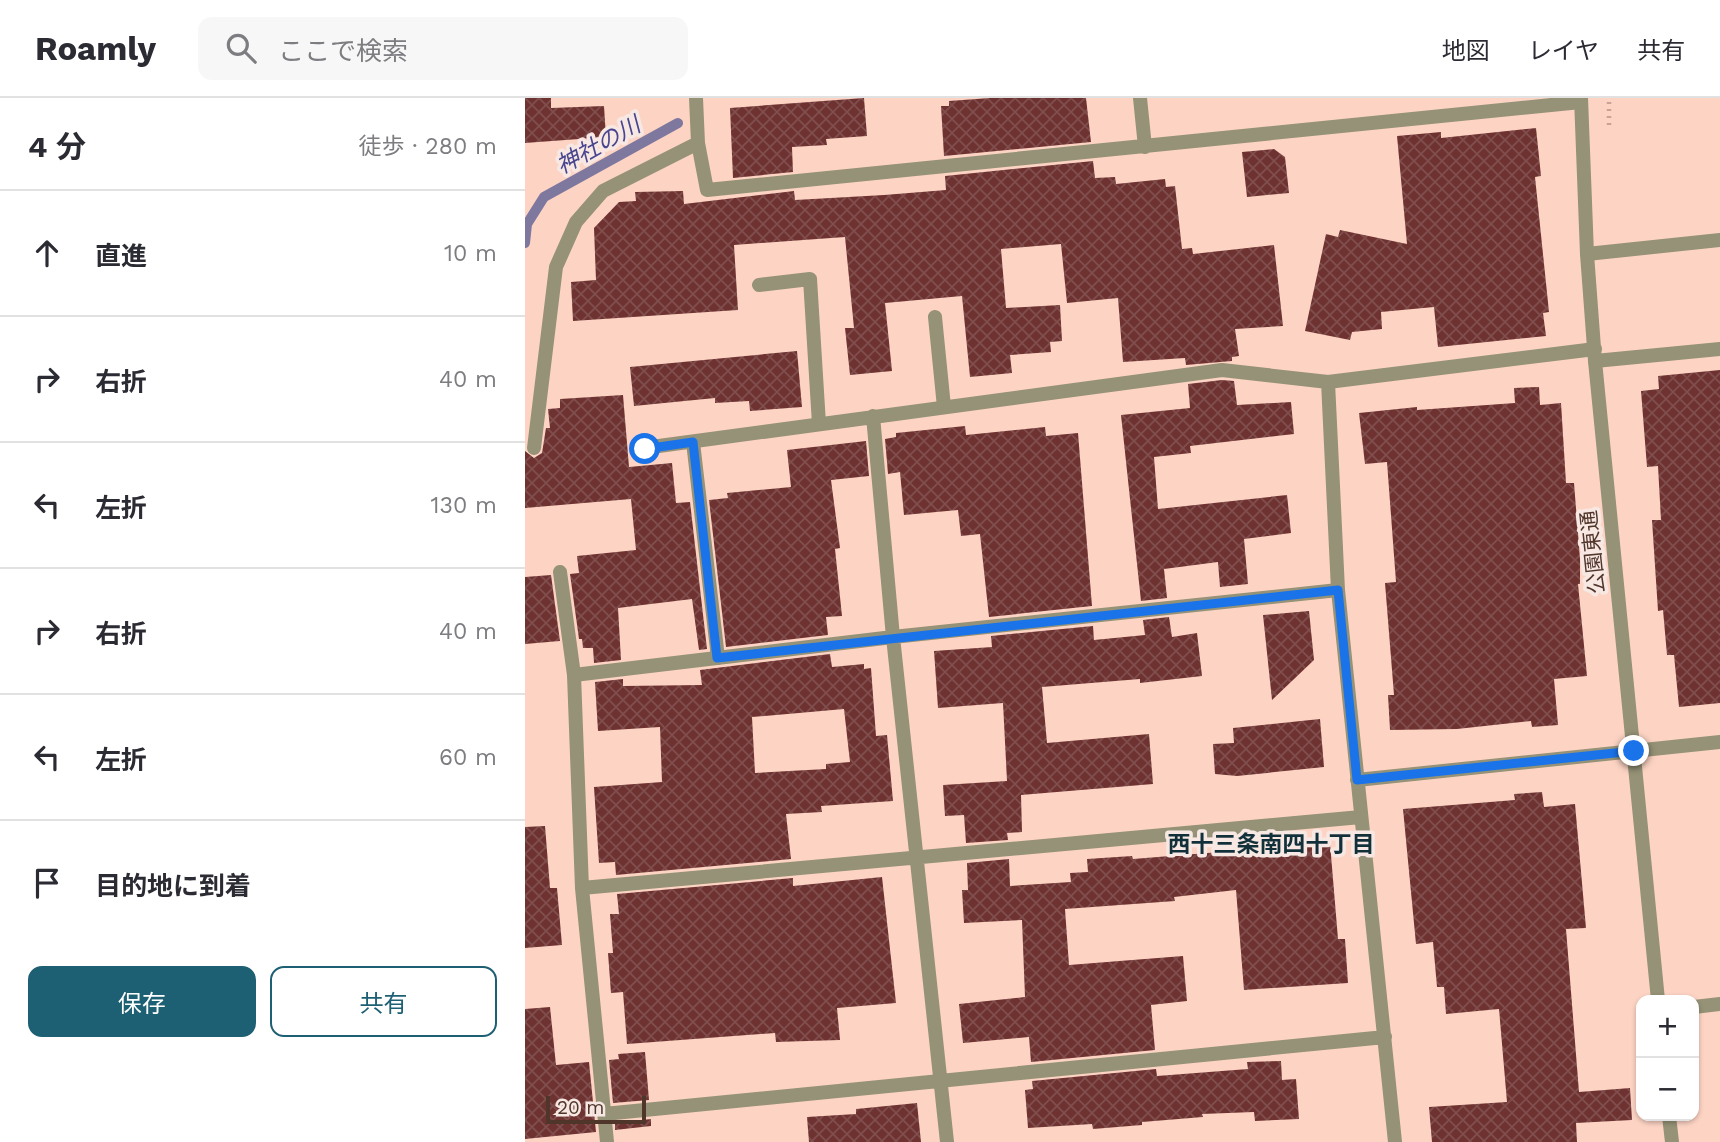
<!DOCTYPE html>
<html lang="ja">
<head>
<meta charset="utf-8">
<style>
	:root { --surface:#fff; --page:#f7f7f7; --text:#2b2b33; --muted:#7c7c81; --line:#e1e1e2; --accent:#1d5f73 }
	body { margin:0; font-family:"Work Sans","Noto Sans JP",sans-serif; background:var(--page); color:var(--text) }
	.controls { position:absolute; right:21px; bottom:21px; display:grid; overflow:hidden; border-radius:14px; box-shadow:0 2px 5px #0004 }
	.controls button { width:63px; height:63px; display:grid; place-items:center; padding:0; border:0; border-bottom:2px solid var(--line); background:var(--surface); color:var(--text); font:35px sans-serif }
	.scale { position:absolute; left:21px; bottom:18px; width:100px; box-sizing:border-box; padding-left:7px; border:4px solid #50352b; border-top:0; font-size:19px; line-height:24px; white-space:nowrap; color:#50352b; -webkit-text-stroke:5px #f7e8e3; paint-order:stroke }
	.stop { position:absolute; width:21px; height:21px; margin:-16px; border:5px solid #1a73e8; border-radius:50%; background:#fff }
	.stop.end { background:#1a73e8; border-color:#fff; box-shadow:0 2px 7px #0008 }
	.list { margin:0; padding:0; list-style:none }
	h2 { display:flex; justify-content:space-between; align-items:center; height:91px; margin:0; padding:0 28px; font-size:30px }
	h2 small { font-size:23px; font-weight:400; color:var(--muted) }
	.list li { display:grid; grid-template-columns:46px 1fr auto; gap:21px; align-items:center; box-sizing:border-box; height:126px; padding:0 28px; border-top:2px solid var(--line) }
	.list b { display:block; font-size:26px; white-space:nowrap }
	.list em { font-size:23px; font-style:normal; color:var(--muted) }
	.actions { display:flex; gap:14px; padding:21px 28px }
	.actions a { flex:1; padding:16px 0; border:2px solid var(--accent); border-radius:14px; text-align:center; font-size:24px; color:var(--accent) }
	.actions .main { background:var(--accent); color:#fff }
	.icon { flex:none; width:38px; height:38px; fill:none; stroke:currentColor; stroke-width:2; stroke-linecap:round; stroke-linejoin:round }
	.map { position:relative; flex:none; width:1195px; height:1044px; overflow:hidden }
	header { display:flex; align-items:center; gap:42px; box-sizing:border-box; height:98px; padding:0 35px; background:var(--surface); border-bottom:2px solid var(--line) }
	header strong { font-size:33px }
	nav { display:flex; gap:38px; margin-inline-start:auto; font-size:24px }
	.search { width:490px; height:63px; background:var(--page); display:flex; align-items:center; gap:18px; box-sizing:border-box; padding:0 24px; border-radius:14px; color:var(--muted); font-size:26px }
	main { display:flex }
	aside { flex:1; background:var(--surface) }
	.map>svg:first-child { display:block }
</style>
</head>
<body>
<header>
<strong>Roamly</strong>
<div class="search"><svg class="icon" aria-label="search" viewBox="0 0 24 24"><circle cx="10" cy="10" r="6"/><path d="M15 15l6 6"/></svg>ここで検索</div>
<nav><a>地図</a><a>レイヤ</a><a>共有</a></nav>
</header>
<main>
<aside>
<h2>4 分<small>徒歩 · 280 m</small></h2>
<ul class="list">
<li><svg class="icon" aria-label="ahead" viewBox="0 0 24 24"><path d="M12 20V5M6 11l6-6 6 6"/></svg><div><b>直進</b></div><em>10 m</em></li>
<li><svg class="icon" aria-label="right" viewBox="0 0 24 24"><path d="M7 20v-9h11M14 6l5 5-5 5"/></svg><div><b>右折</b></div><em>40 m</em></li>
<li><svg class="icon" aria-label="left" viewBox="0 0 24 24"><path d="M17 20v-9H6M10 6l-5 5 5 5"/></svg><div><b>左折</b></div><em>130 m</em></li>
<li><svg class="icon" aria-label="right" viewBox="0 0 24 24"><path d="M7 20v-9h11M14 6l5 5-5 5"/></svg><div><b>右折</b></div><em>40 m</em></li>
<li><svg class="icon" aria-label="left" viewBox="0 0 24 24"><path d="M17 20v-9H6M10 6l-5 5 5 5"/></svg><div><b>左折</b></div><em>60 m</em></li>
<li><svg class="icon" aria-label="arrive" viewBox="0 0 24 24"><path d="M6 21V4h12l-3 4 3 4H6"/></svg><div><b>目的地に到着</b></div></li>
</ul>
<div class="actions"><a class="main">保存</a><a>共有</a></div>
</aside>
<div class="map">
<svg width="1195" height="1044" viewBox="0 0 1195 1044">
	<defs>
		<pattern id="building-cross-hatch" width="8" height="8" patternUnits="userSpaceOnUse" patternTransform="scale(1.75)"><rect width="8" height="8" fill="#6e3231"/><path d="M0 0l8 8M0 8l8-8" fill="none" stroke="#804f4d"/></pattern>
	</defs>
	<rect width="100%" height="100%" fill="#fdd4c4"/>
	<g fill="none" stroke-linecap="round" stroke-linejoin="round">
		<path stroke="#7e779e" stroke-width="10" d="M0 145 2 126 19 99 153 25"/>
	</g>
	<path fill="url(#building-cross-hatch)" fill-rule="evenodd" d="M0 0H26V10L79 8 81 39 0 45Z
		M339 0 342 38 301 41 302 47 267 49 268 74 208 80 205 10Z
		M465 0H561L566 44 419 58 416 8H424V3Z
		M1011 30 1016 78 1010 79 1024 214 1018 215 1021 238 913 249 909 209 856 214 857 231 827 234 825 242 780 233 801 136 813 139 815 132 882 146 872 38 916 34V40Z
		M749 51 760 59 764 95 722 99 717 54Z
		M568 63 570 80 590 79 591 86 640 81 641 89 650 88 657 151 667 150 668 156 749 147 758 228 710 231 714 258 707 259V263L661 267 660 260 598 264 593 200 542 205 536 146 476 151 481 210 535 207 537 243 525 244 526 254 485 257 487 275 445 279 437 198 360 205 367 273 325 277 320 230H329L320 139 209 147 213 212 48 223 46 184 71 182 69 130 94 104 111 103 110 94 158 93 159 106 269 93 270 102 359 97 421 92 420 78Z
		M272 253 277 309 225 313 224 303 190 305V300L109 308 105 269Z
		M1195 272V605L1154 609 1149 557H1142L1138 512 1133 513 1127 422H1136L1133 368 1122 369 1116 293 1134 291 1133 278Z
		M697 282 709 283 712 307 766 304 769 336 665 348 666 355 629 359 633 411 762 397 766 435 719 441 723 486 695 489 693 464 639 471 642 500 616 503 596 317 665 310 663 286Z
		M1014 289 1015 307 1036 305 1041 385H1049L1055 461V486H1053L1062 578 1029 581 1033 627 1007 629 1006 623 932 631 865 632 863 597H869L860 485 871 484 862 364 840 366 834 315 892 309V312L990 305 989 290Z
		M98 297 104 369 147 365 151 405 165 404 182 551 174 552 167 501 93 510 96 562 69 565 68 550H58L57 541H54L45 476 54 475 52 458 111 452 106 401 0 410V353L9 360 17 355 21 330H25L23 311 35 310V301Z
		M440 328 441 337 520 329 521 338 553 335 567 508 464 519 455 436 436 438 433 412 379 417 375 374 363 376 360 341 371 339V335Z
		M341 343 344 378 306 382 315 450 310 451 317 518 301 519 303 537 201 549 184 402 203 400 202 395 266 389 262 352Z
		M26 477 35 543 0 546V479Z
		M784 513 789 562 747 602 738 517Z
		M644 519 647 539 672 535 677 578 615 585V581L517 589 522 645 624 636 628 686 496 697 497 734 482 735 483 742 441 745 439 717 420 718 418 687 482 683 478 605 413 610 409 553 467 549 466 538 568 528 569 542 620 537 618 522Z
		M305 556 307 569 339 566V571L346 570 351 638 362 637 368 703 296 708 297 714 261 716 266 761 91 777 90 764 74 765 69 689 137 684 135 629 73 633 70 584 98 581V588L177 587 175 572ZM319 611 325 664 301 666V671L230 675 227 619Z
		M795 621 799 669 712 678 690 676 688 646 709 645 708 630Z
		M1017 694 1019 709 1050 706 1061 830 1041 831 1054 994 1105 990 1107 1022 1051 1025 1052 1044H907L904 1009 982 1004 974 911 921 916 919 889H912L908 844 891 846 878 711 990 702 989 696Z
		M20 728 25 790H32L37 847 0 850V729Z
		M805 745 813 841H820L823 885 719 892 711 792 649 799 650 803 540 811 544 867 658 858 662 903 626 907 630 952 506 964 504 939 438 945 434 906 500 899 497 822 439 825 437 792H443L442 765 484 761 485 788 546 784 545 775 563 774 562 761 607 758 608 761Z
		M357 779 371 905 312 910 315 942 251 944 250 935 102 946 98 894 86 895 83 855H88L85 816H94L92 796 268 780V788Z
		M25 909 31 967 64 964 71 1034 0 1041V911Z
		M120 954 124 1002 88 1005 84 962 94 961 93 956Z
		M756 963 757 982 771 981 774 1021 730 1023 729 1014 677 1016 678 1019 617 1024V1027L568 1031 567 1026 503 1030 500 992 508 991 507 983 631 971 632 978 723 971 722 964Z
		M392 1005 396 1044H284L282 1019 331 1016V1011Z
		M126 1021V1028L90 1032V1025Z"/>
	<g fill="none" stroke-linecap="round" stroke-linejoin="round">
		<path stroke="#c8a395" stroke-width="4.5" stroke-dasharray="2 5" stroke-linecap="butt" d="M1084 27V0"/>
		<path stroke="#959277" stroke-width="14" d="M1062 156 1195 142
			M234 187 285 181 294 326
			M410 219 419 309
			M168 344 193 560
			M35 474 49 577"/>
		<path stroke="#959277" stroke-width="14" d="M171 0 173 45 182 92 1056 4
			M615 0 620 49
			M1070 263 1195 251
			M803 284 813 492 870 1044
			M348 318 368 539 422 1044
			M9 350 31 169 51 124 78 93 173 45
			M119 350 697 272 803 284 1070 251
			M832 682 1195 644
			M57 790 836 719
			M1169 909 1195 906
			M79 1016 860 939
			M82 1044 57 790 49 577 368 539 813 492"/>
		<path stroke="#959277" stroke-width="14" d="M1056 0 1062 156 1070 263 1133 902
			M1144 1018 1147 1044"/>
	</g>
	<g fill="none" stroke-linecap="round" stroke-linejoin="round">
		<path stroke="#1a73e8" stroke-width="9" d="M120 351 168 344 192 560 813 492 832 682 1109 653"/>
	</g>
	<g text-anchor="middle" stroke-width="7" stroke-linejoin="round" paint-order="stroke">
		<g font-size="21" fill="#50352b" stroke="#f7e8e3">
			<text transform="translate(1068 454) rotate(-96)" y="7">公園東通</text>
		</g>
		<g font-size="23" font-style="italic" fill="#49458f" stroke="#f7e8e3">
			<text transform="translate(73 47) rotate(-29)" y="8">神社の川</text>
		</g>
		<g font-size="23" font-weight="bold" fill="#12303a" stroke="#f7e8e3">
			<text x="746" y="754">西十三条南四十丁目</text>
		</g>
	</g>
</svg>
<div class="controls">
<button>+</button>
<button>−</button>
</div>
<div class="scale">20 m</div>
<div class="stop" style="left:120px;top:351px"></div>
<div class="stop end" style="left:1109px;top:653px"></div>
</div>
</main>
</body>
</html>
